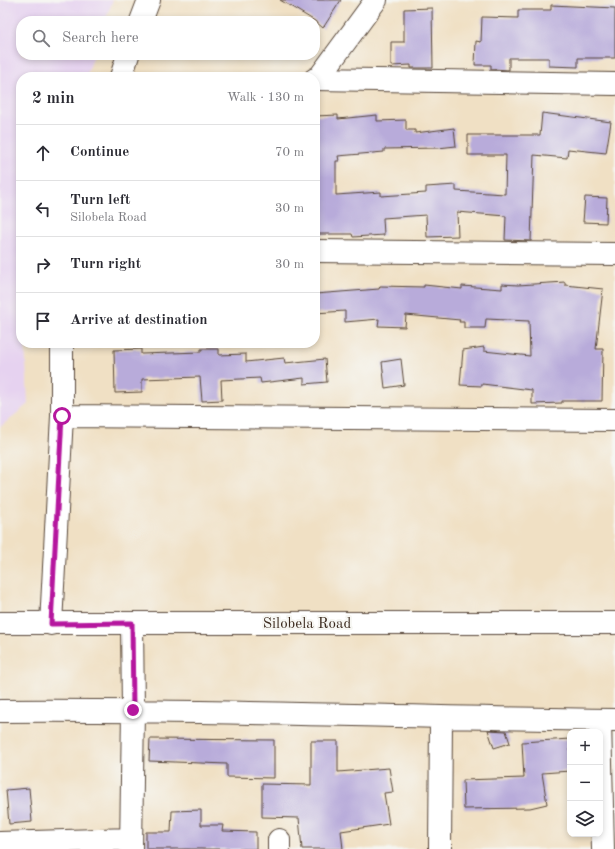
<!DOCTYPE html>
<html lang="en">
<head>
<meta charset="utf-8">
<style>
	:root { --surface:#fff; --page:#f7f7f7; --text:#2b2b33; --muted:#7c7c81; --line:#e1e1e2 }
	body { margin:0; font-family:"Old Standard TT",serif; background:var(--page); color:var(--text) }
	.controls { position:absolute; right:12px; bottom:12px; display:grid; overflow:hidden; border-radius:8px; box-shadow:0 2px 6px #0003 }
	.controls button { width:36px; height:36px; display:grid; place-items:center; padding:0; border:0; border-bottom:1px solid var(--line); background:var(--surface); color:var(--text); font:20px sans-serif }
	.stop { position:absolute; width:12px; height:12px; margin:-9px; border:3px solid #b5179e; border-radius:50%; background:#fff }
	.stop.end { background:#b5179e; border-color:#fff; box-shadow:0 1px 4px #0008 }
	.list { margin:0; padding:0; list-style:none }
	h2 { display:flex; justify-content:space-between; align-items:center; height:52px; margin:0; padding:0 16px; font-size:17px }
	h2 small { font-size:13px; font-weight:400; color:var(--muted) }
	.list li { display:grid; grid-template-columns:26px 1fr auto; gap:12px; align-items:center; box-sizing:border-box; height:56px; padding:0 16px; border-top:1px solid var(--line) }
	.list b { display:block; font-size:15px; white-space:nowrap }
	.list p { margin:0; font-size:13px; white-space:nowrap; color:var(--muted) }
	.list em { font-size:13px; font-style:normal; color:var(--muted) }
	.icon { flex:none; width:22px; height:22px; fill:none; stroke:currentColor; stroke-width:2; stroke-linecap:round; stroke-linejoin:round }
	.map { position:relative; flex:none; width:615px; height:849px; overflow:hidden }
	.search { position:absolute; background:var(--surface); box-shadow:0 2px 6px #0003; left:16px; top:16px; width:304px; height:44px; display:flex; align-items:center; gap:10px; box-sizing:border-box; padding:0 14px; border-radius:16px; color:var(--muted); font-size:15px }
	.panel { position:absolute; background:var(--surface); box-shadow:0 2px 6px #0003; left:16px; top:72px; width:304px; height:276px; border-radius:16px }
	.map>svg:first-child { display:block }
</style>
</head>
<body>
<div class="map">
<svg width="615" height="849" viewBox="0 0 615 849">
	<rect width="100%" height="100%" fill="#f6f6f2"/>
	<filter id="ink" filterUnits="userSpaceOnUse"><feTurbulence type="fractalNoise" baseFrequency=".025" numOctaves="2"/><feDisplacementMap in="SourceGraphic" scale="8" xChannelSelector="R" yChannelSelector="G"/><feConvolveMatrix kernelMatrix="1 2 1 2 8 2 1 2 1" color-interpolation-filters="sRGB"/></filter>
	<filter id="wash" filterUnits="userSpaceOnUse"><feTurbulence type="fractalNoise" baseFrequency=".012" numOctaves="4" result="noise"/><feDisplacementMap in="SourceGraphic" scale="16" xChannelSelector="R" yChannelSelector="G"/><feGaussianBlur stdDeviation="0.9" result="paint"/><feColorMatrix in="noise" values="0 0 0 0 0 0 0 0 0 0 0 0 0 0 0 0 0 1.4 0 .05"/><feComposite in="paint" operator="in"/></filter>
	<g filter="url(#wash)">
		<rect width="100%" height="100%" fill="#f0e0c4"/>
		<path fill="#e6d2f0" d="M0 0H113L105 21H21V55H94L86 77H21V343H25L28 404 0 427Z"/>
		<g id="blocks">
			<path fill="#b8abda" d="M280 0H341L323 28 315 21Z
				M551 5 615 8V58H578V67L549 66V58H509V70L491 69V65H475L476 41 481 42 482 17 518 18V10H551Z
				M432 8 433 68H411V65L391 66V42H404V9Z
				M542 113 611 122 606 153 568 149 567 158 534 155 531 241 505 240 506 216 457 212 458 236 427 237 426 215 383 218 384 235 353 237 352 234H315V116L338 115V119L377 115V121L406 120V130H415V133L454 128 456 146 438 148 384 149V152L338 156 339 161H336V195L381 192V196L426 193V187L456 185V191L505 194 506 155H468V135H540Z
				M585 197 607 198 606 223 583 222Z
				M565 282V285L603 289 596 349H603L602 401H562V403L532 404V390L482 384V386L460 385 463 350 484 347V351L530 356 529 321 486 319 485 328H464V322H459L460 320 406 315 405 327 378 326 379 319 345 322V311L315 313V294L379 289 380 286 424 287V285L462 289V286L502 289V284L518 285Z
				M141 349V354L201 352V349H219V355L246 354V362L284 358 285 363 325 359 327 382 304 384V378L261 383 260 378 221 380 222 400 202 401 200 377 142 379V392L115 393 114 350Z
				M401 359 404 385 385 388 382 362Z
				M488 730 506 731 510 743 494 748Z
				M150 739 274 740V778L227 777V764L149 761Z
				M570 739V771L542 773 547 804 530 808 464 809 463 780 524 778 522 742Z
				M311 741H338V772L389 768 393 792 384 793 389 824 341 831 343 849H302L299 818 262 817V784L311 785Z
				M29 788 32 822 9 824 6 790Z
				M201 810V825H223L222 831 256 832V849H146V832H171L172 811Z"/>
		</g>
	</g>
	<g filter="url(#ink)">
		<use href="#blocks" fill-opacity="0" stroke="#564537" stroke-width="1"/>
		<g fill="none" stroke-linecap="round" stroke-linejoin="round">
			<g stroke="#564537" stroke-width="24">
				<path id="minor" d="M141 21 149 0
					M121 77 128 55
					M315 79 615 84
					M318 79 376 0
					M315 251 615 254
					M62 416 615 420
					M0 623H615
					M51 624 62 416V343
					M0 711C205 709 410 718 615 720
					M600 720 603 849
					M279 840V849
					M0 843 131 839
					M131 849 133 710 132 623
					M440 849 441 718"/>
			</g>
			<use href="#minor" stroke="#fff" stroke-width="22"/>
		</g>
	</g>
	<g fill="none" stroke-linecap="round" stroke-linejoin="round" filter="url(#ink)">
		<path stroke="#b5179e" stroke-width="5" d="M62 416 51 624 132 623 133 710"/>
	</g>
	<g text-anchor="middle" stroke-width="4" stroke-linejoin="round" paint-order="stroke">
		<g font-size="15" fill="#3b2a1e" stroke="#f6f6f2">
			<text x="307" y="628">Silobela Road</text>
		</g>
	</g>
</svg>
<div class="controls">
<button>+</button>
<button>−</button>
<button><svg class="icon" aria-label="layers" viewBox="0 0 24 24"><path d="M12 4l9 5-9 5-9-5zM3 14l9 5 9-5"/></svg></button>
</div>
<div class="stop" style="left:62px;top:416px"></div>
<div class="stop end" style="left:133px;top:710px"></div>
<div class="search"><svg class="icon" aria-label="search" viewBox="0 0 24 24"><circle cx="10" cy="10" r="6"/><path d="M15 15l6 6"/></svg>Search here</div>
<section class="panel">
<h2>2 min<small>Walk · 130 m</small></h2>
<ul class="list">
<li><svg class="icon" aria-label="ahead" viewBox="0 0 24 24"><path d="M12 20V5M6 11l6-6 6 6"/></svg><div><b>Continue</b></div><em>70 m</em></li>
<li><svg class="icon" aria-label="left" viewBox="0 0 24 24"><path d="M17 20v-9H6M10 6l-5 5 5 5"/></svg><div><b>Turn left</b><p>Silobela Road</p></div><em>30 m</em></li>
<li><svg class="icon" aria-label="right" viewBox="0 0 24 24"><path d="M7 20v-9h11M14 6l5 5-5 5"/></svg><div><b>Turn right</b></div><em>30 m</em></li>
<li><svg class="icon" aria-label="arrive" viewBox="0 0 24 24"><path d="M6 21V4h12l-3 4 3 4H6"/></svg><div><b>Arrive at destination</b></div></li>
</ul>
</section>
</div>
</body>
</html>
